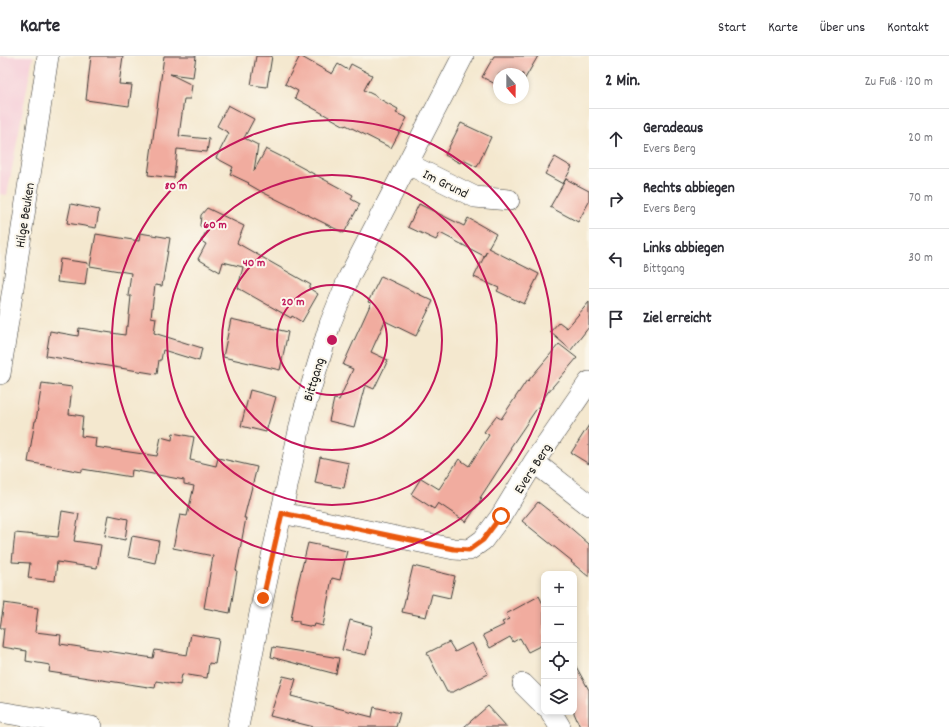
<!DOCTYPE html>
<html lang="de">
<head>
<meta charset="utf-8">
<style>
	:root { --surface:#fff; --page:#f2f2f3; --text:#2b2b33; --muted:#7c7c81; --line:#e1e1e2 }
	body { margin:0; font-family:Dekko,sans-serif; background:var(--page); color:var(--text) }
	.controls { position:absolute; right:12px; bottom:12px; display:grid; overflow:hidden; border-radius:8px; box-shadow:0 2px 6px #0003 }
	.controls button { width:36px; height:36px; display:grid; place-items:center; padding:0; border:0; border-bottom:1px solid var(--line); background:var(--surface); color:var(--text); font:20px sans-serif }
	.compass { position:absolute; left:493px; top:12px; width:36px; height:36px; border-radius:50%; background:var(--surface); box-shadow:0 2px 6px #0003; rotate:159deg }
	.stop { position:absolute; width:12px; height:12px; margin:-9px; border:3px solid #ea580c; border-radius:50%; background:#fff }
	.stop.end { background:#ea580c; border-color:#fff; box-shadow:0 1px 4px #0008 }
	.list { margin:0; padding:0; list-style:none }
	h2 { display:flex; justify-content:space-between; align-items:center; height:52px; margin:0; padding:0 16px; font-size:17px }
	h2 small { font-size:13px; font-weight:400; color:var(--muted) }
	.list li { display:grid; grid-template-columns:26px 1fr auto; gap:12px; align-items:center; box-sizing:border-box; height:60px; padding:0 16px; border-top:1px solid var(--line) }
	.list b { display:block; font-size:15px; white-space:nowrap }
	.list p { margin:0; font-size:13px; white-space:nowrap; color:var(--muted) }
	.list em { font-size:13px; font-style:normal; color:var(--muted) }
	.icon { flex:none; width:22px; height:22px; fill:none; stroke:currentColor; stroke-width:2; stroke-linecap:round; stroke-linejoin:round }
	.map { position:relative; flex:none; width:589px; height:671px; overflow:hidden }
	header { display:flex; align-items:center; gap:24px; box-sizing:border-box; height:56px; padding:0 20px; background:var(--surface); border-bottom:1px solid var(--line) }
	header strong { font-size:19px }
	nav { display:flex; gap:22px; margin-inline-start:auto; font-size:14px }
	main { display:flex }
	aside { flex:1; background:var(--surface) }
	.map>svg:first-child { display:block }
</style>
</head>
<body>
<header>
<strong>Karte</strong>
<nav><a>Start</a><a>Karte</a><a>Über uns</a><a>Kontakt</a></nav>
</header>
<main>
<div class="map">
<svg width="589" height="671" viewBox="0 0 589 671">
	<rect width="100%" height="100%" fill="#fbf7ec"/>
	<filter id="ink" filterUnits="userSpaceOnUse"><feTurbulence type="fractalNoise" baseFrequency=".025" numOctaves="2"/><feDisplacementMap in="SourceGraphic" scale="8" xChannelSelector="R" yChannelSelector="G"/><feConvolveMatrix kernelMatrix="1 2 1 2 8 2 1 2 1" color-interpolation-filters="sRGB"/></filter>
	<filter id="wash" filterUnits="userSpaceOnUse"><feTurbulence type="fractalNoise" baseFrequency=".012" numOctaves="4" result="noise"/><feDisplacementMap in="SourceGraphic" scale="16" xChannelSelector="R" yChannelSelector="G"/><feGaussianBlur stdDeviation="0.9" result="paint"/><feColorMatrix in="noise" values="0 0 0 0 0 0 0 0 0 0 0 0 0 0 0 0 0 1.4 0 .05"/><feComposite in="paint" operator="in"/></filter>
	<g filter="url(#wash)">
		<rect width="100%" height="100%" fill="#f4e8cf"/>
		<path fill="#f6cfd9" d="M0 0H33L7 139 0 138Z"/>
		<g id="blocks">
			<path fill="#f1ac9f" d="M91 0H123L119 28 132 29 129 50 86 44Z
				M164 0H196L193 21 170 18 192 29 190 43H184L179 80 209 83 207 96 177 93 174 122 148 119Z
				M256 0H272L267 31 251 29Z
				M300 0 332 18 338 8 348 14 351 8 372 19 364 34 376 40V41L398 53 396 57 407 62 391 92 346 69 345 70 295 42 298 35 285 28Z
				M494 0H538L523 26V18H499V30L482 21Z
				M228 49 254 63 244 82 258 89 254 115 266 93 286 103 353 139 351 143 360 148 344 177 262 136 248 128 249 127 230 118 233 111 216 102 229 77 217 70Z
				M461 67 491 81 477 111 463 104 460 107 445 99Z
				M555 101 572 111 563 128 545 118Z
				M566 123 589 135V146L578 166 550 151Z
				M71 148 99 154 96 172 67 167Z
				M419 148 464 170 468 162 496 178 488 192 539 218 524 248 497 235 499 232 474 221 487 195 484 200 440 177 436 184 408 171Z
				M207 152 244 170 237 187 311 229 309 232 318 238 302 266 292 260 291 262 238 232 243 211 223 206 220 216 198 203 206 188 201 185 207 174 200 170 201 159Z
				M140 177 170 182 162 230 155 229 151 261 156 262 154 277 202 292 199 305 163 294 161 304H159L157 318 46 300 50 275 78 280 79 272 125 279 126 270H128L131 240H128L131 217 90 210 96 178 139 185Z
				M60 203 88 207 85 229 57 226Z
				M381 220 433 245 416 280 385 265 371 296 388 304 374 333 365 329 354 371 329 365 334 343 339 344 353 313 343 309 371 247 368 246Z
				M589 246V271L571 294 550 276 559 266 567 272Z
				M231 263 288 276 280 314 223 301Z
				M559 288 577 302 548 336 510 392 512 393 480 442 482 443 466 466 438 447 434 453 411 438 421 422 439 433 459 403 469 410 489 379 484 376 496 360 501 363 527 324 528 325Z
				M42 327 72 331 69 358 83 360 81 380 96 382 95 391 157 400 161 381 172 384 173 377 194 381 190 404 216 410 218 402 257 411 244 462H246L236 514 237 515 230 557 204 552 213 500 173 492 180 459 187 460 194 430 184 428V424L132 414 131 421 82 413V416L28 406 35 365H36Z
				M250 334 276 341 266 376 241 370Z
				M589 369V408L571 397Z
				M320 401 349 407 344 432 315 427Z
				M538 446 566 468 589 488V521L571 506 572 505 522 465Z
				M62 455 79 458 74 485 101 489 97 512 57 506 55 525 28 522 30 507 12 506 15 477 58 481Z
				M109 459 128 463 125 484 105 480Z
				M132 480 159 485 155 507 128 501Z
				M308 487 347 495 340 524 332 522 323 570 315 568 314 571 299 568V565L291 564 296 536Z
				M413 510 455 520 450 542 432 538 426 561 402 556Z
				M539 540 544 550V588L528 596 520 582 513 586 510 581 490 592 483 579 504 569 502 566 509 563 506 558Z
				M4 547 38 552 35 576 61 579 60 588 153 602 155 594 187 599 191 578 219 583 215 608 209 607 207 622 182 618 180 629 156 625 155 632 49 616 50 609 26 605 27 595 2 591 4 572H0Z
				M350 564 372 570 366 599 342 594Z
				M449 586 455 596 472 587 488 618 453 636H447L427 597Z
				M273 591 339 602 336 618 271 601Z
				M574 607 589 634V671H580L574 657Z
				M283 620 296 623 291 640 372 661 374 651 400 657 396 671H314L270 660Z
				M488 650 507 671H464Z"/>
		</g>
	</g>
	<g filter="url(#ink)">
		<use href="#blocks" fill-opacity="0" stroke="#3c3b37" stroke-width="1"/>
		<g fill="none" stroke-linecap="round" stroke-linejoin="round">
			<g stroke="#3c3b37" stroke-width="22">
				<path id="street" d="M408 108 475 141 509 144
					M0 318 48 0
					M534 406 589 449
					M282 457 454 493 469 494 483 484 501 460 534 406 589 326
					M523 628 544 649
					M0 656 92 671
					M551 656 560 671
					M238 671 263 542 302 361 330 268 349 221 463 0"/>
			</g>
			<use href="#street" stroke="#fff" stroke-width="21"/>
		</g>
	</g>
	<g fill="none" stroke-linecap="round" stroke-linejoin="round" filter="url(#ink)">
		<path stroke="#ea580c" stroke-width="5" d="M263 542 282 457 454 493 469 494 483 484 501 460"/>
	</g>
	<g fill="none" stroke="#c2185b" stroke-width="2">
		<circle cx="332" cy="284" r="55"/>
		<circle cx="332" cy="284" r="110"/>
		<circle cx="332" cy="284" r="165"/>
		<circle cx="332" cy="284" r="220"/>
	</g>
	<g text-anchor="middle" stroke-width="4" stroke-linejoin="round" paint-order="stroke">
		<g font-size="14" fill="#1c1c1c" stroke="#fbf7ec">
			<text transform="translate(446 127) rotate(26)" y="5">Im Grund</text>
			<text transform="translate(24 159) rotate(-81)" y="5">Hilge Beuken</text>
			<text transform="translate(313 323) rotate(-73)" y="5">Bittgang</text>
			<text transform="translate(532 412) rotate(-57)" y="5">Evers Berg</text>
		</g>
	</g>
	<circle cx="332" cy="284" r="6" fill="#c2185b" stroke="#fbf7ec" stroke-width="2"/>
	<g font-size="12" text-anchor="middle" font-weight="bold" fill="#c2185b" stroke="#fbf7ec" stroke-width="4" stroke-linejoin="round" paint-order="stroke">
		<text x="176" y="133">80 m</text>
		<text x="215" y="172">60 m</text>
		<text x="254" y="210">40 m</text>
		<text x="293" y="249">20 m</text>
	</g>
</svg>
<div class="controls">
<button>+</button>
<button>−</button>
<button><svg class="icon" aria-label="locate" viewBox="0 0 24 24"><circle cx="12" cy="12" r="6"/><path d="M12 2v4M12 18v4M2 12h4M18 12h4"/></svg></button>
<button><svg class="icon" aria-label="layers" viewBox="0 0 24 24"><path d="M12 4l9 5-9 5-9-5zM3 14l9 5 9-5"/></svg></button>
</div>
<svg class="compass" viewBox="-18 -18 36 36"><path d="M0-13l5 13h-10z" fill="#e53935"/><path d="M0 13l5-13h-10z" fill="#7c7c81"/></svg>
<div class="stop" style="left:501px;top:460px"></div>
<div class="stop end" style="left:263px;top:542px"></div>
</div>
<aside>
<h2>2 Min.<small>Zu Fuß · 120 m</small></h2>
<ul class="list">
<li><svg class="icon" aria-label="ahead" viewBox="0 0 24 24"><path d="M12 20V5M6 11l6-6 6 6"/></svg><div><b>Geradeaus</b><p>Evers Berg</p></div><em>20 m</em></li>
<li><svg class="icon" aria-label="right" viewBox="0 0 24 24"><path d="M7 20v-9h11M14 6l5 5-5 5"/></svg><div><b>Rechts abbiegen</b><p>Evers Berg</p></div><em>70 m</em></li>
<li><svg class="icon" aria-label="left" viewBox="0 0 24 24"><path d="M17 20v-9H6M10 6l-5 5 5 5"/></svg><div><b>Links abbiegen</b><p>Bittgang</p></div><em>30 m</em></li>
<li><svg class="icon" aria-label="arrive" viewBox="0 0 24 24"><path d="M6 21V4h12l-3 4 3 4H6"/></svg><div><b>Ziel erreicht</b></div></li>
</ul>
</aside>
</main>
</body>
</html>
